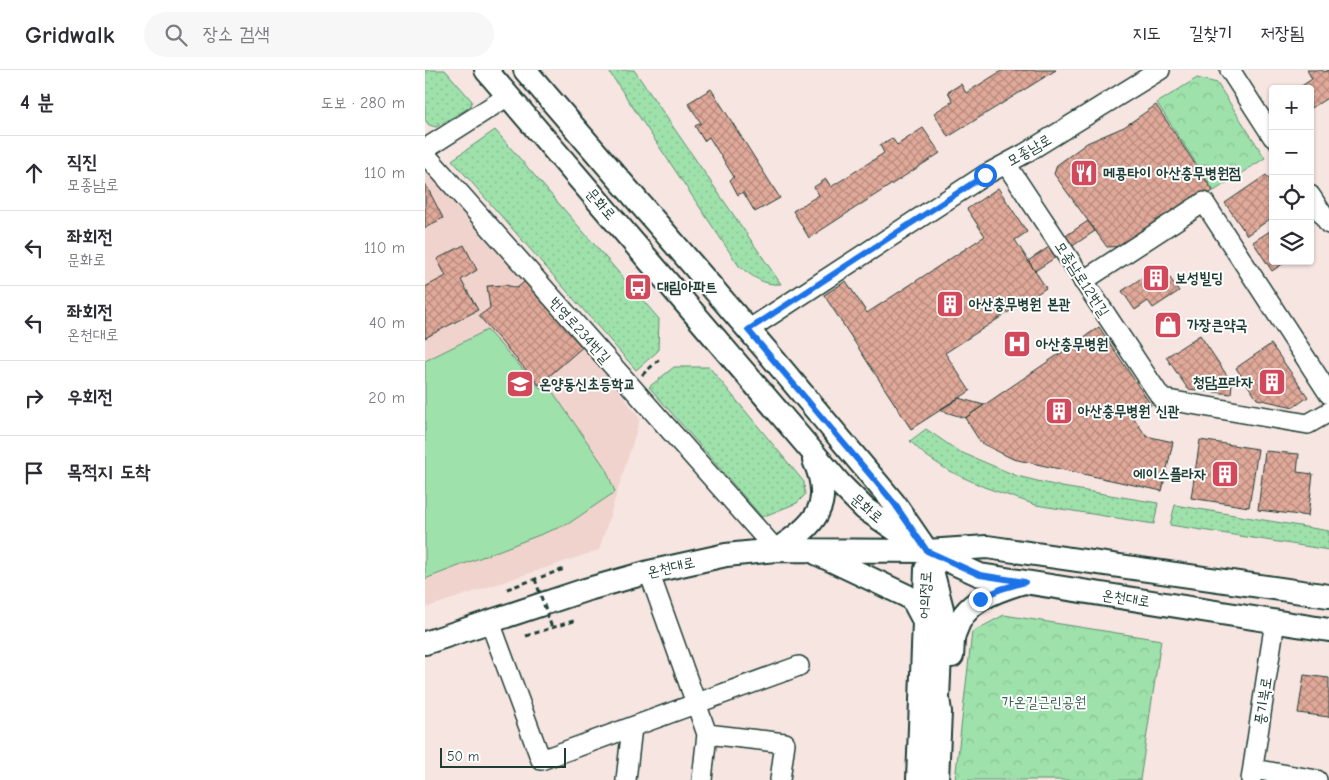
<!DOCTYPE html>
<html lang="ko">
<head>
<meta charset="utf-8">
<style>
	:root { --surface:#fff; --page:#f7f7f7; --text:#2b2b33; --muted:#7c7c81; --line:#e1e1e2 }
	body { margin:0; font-family:"Comic Neue","Poor Story",sans-serif; background:var(--page); color:var(--text) }
	.controls { position:absolute; right:15px; top:15px; display:grid; overflow:hidden; border-radius:5px; box-shadow:0 1px 4px #0004 }
	.controls button { width:45px; height:45px; display:grid; place-items:center; padding:0; border:0; border-bottom:1px solid var(--line); background:var(--surface); color:var(--text); font:25px sans-serif }
	.scale { position:absolute; left:15px; bottom:12px; width:126px; box-sizing:border-box; padding-left:5px; border:2px solid #1f3d34; border-top:0; font-size:14px; line-height:18px; white-space:nowrap; color:#1f3d34; -webkit-text-stroke:4px #fff; paint-order:stroke }
	.stop { position:absolute; width:15px; height:15px; margin:-11px; border:4px solid #1a73e8; border-radius:50%; background:#fff }
	.stop.end { background:#1a73e8; border-color:#fff; box-shadow:0 1px 5px #0008 }
	.list { margin:0; padding:0; list-style:none }
	h2 { display:flex; justify-content:space-between; align-items:center; height:65px; margin:0; padding:0 20px; font-size:21px }
	h2 small { font-size:16px; font-weight:400; color:var(--muted) }
	.list li { display:grid; grid-template-columns:32px 1fr auto; gap:15px; align-items:center; box-sizing:border-box; height:75px; padding:0 20px; border-top:1px solid var(--line) }
	.list b { display:block; font-size:19px; white-space:nowrap }
	.list p { margin:0; font-size:16px; white-space:nowrap; color:var(--muted) }
	.list em { font-size:16px; font-style:normal; color:var(--muted) }
	.icon { flex:none; width:28px; height:28px; fill:none; stroke:currentColor; stroke-width:2; stroke-linecap:round; stroke-linejoin:round }
	.map { position:relative; flex:none; width:904px; height:710px; overflow:hidden }
	header { display:flex; align-items:center; gap:30px; box-sizing:border-box; height:70px; padding:0 25px; background:var(--surface); border-bottom:1px solid var(--line) }
	header strong { font-size:24px }
	nav { display:flex; gap:28px; margin-inline-start:auto; font-size:18px }
	.search { width:350px; height:45px; background:var(--page); display:flex; align-items:center; gap:12px; box-sizing:border-box; padding:0 18px; border-radius:28px; color:var(--muted); font-size:19px }
	main { display:flex }
	aside { flex:1; background:var(--surface) }
	.map>svg:first-child { display:block }
</style>
</head>
<body>
<header>
<strong>Gridwalk</strong>
<div class="search"><svg class="icon" aria-label="search" viewBox="0 0 24 24"><circle cx="10" cy="10" r="6"/><path d="M15 15l6 6"/></svg>장소 검색</div>
<nav><a>지도</a><a>길찾기</a><a>저장됨</a></nav>
</header>
<main>
<aside>
<h2>4 분<small>도보 · 280 m</small></h2>
<ul class="list">
<li><svg class="icon" aria-label="ahead" viewBox="0 0 24 24"><path d="M12 20V5M6 11l6-6 6 6"/></svg><div><b>직진</b><p>모종남로</p></div><em>110 m</em></li>
<li><svg class="icon" aria-label="left" viewBox="0 0 24 24"><path d="M17 20v-9H6M10 6l-5 5 5 5"/></svg><div><b>좌회전</b><p>문화로</p></div><em>110 m</em></li>
<li><svg class="icon" aria-label="left" viewBox="0 0 24 24"><path d="M17 20v-9H6M10 6l-5 5 5 5"/></svg><div><b>좌회전</b><p>온천대로</p></div><em>40 m</em></li>
<li><svg class="icon" aria-label="right" viewBox="0 0 24 24"><path d="M7 20v-9h11M14 6l5 5-5 5"/></svg><div><b>우회전</b></div><em>20 m</em></li>
<li><svg class="icon" aria-label="arrive" viewBox="0 0 24 24"><path d="M6 21V4h12l-3 4 3 4H6"/></svg><div><b>목적지 도착</b></div></li>
</ul>
</aside>
<div class="map">
<svg width="904" height="710" viewBox="0 0 904 710">
	<defs>
		<pattern id="grass-dots" width="8" height="8" patternUnits="userSpaceOnUse" patternTransform="scale(1.25)"><rect width="8" height="8" fill="#9ee1ab"/><path d="M2 2h.1M6 6h.1" fill="none" stroke="#88c294" stroke-width="1.8" stroke-linecap="round"/></pattern>
		<pattern id="park-crowns" width="20" height="18" patternUnits="userSpaceOnUse" patternTransform="scale(1.25)"><rect width="20" height="18" fill="#9ee1ab"/><path d="M2 6a3 3 0 1 1 6 0M12 15a3 3 0 1 1 6 0" fill="none" stroke="#88c294"/></pattern>
		<pattern id="building-cross-hatch" width="8" height="8" patternUnits="userSpaceOnUse" patternTransform="scale(1.25)"><rect width="8" height="8" fill="#e1a99a"/><path d="M0 0l8 8M0 8l8-8" fill="none" stroke="#b68b7e"/></pattern>
	</defs>
	<rect width="100%" height="100%" fill="#f6e5e1"/>
	<filter id="ink" filterUnits="userSpaceOnUse"><feTurbulence type="fractalNoise" baseFrequency=".02" numOctaves="2"/><feDisplacementMap in="SourceGraphic" scale="10" xChannelSelector="R" yChannelSelector="G"/><feConvolveMatrix kernelMatrix="1 2 1 2 8 2 1 2 1" color-interpolation-filters="sRGB"/></filter>
	<g filter="url(#ink)">
		<path fill="#f0d3cc" d="M0 100 164 280 215 349 174 480 0 538Z"/>
		<path fill="url(#grass-dots)" stroke="#5e8f70" d="M0 0H20L47 31 45 37 11 57 4 55 0 50Z
			M183 0H209L356 214C339 216 327 206 314 196Z
			M70 60 234 249 233 281 211 300 27 90Z
			M249 297H284L379 412 380 425 372 433 337 447 224 317Z
			M501 359 533 381 592 406 637 417 733 433 729 454 611 435 559 417 524 401 500 385 485 371Z
			M750 435 904 461V480L745 455Z"/>
		<path fill="url(#park-crowns)" stroke="#5e8f70" d="M772 8 792 13 840 88 789 121 732 33Z
			M579 545 736 570 715 710H530L547 562Z"/>
		<path fill="#9ee1ab" stroke="#5e8f70" d="M62 260 117 320 123 315 181 399 190 422 143 454 0 509V291Z"/>
		<path fill="url(#building-cross-hatch)" stroke="#1f3d34" d="M578 0H631L523 67 509 43 528 31 523 22 536 14 541 23Z
			M882 0H897L899 2 904 0V27L885 39V19H872L887 9Z
			M286 19 355 128 330 142 318 122 313 125 305 110 309 107 284 67 279 71 270 56 276 53 263 33Z
			M731 35 788 121 704 176 682 177 629 104 632 95 662 73 699 57Z
			M498 58 515 83 384 168 368 141 394 125 389 117 401 109 406 117 459 83 455 75 467 68 472 75Z
			M841 105 848 115V147L822 165 800 133Z
			M0 113 18 148 0 158Z
			M573 118 602 162 590 170 621 218 520 283 545 321 486 359 399 225 421 211 442 243 560 166 542 139Z
			M663 151 670 161 610 201 603 191Z
			M848 159V191H862L847 201 828 172Z
			M39 175 52 200 36 210 53 240 0 268V217L21 206 12 189Z
			M736 195 754 221 728 238 723 231 710 240 697 221Z
			M104 208 161 274 114 315 54 246 65 238 62 216 81 215 92 218Z
			M674 257 726 335 708 347 721 366 748 372 737 421 588 389 556 373 540 348Z
			M775 265 807 313 806 324 763 319 741 287Z
			M846 274 883 327 869 337 832 329 811 298Z
			M533 328 559 335 540 348 514 340Z
			M775 370 833 379 824 437 766 428Z
			M840 381 874 384 872 402 888 404 883 446 833 440Z
			M879 605 904 608V647L873 643Z"/>
		<g fill="none" stroke-linecap="round" stroke-linejoin="round">
			<g stroke="#1f3d34" stroke-width="22">
				<path id="minor" d="M805 0 848 67
					M0 79 83 26
					M0 84 351 480
					M581 94 737 329 883 354 904 342
					M885 125 904 154
					M658 211 779 132 904 324
					M323 260 560 105 599 84 735 0
					M224 502 282 664 277 710
					M65 552 116 690 374 596
					M282 664 360 673 355 710
					M828 699 892 710
					M201 710 207 657
					M826 710 850 551"/>
			</g>
			<g stroke="#1f3d34" stroke-width="26">
				<path id="major" d="M61 0 415 414 440 439 502 481 555 505 904 560
					M100 0 340 279 469 433 502 481 517 539 513 628 515 642 512 710
					M351 480C389 456 410 436 389 390
					M391 483 482 526 489 532 498 549
					M0 573 160 520 224 502 301 485 351 480 502 481 562 477 904 526
					M527 586C528 578 527 569 530 562 539 532 569 521 596 513
					M493 710 501 499"/>
			</g>
			<path stroke="#1f3d34" stroke-width="3" stroke-dasharray="5 4" stroke-linecap="butt" d="M217 305 236 288
				M82 519 139 499
				M101 566 152 550"/>
			<use href="#minor" stroke="#fff" stroke-width="19"/>
			<use href="#major" stroke="#fff" stroke-width="22"/>
			<path stroke="#1f3d34" stroke-width="3" stroke-dasharray="5 4" stroke-linecap="butt" d="M110 509 127 558"/>
		</g>
	</g>
	<g fill="none" stroke-linecap="round" stroke-linejoin="round" filter="url(#ink)">
		<path stroke="#1a73e8" stroke-width="6" d="M555 529 576 519 600 512 555 505 502 481 469 433 323 260 560 105"/>
	</g>
	<defs>
		<g id="restaurant-square" transform="scale(1.4375)"><rect x="-9" y="-9" width="18" height="18" rx="4" fill="#d1495b" stroke="#fff"/><path d="M-5-6h1v4h1v-4h1v4h1v-4h1v5L-1.5 .5V6h-2V.5L-5-1ZM5-6V6H3V1.5H1.5Q1.5-4 5-6Z" fill="#fff"/></g>
		<g id="building-square" transform="scale(1.4375)"><rect x="-9" y="-9" width="18" height="18" rx="4" fill="#d1495b" stroke="#fff"/><path d="M-4-6H4V6H1V3H-1V6H-4ZM-2.5-4.3h1.7v1.8h-1.7ZM.8-4.3h1.7v1.8H.8ZM-2.5-1h1.7V.8h-1.7ZM.8-1h1.7V.8H.8Z" fill="#fff"/></g>
		<g id="bus-square" transform="scale(1.4375)"><rect x="-9" y="-9" width="18" height="18" rx="4" fill="#d1495b" stroke="#fff"/><path d="M-5-6H5V4H4V6H2V4H-2V6H-4V4H-5ZM-3.5-4V0h7V-4ZM-3.5 1.2v1.5H-2V1.2ZM2 1.2v1.5H3.5V1.2Z" fill="#fff"/></g>
		<g id="shop-square" transform="scale(1.4375)"><rect x="-9" y="-9" width="18" height="18" rx="4" fill="#d1495b" stroke="#fff"/><path d="M-5-2.5h2.3a2.7 3.5 0 0 1 5.4 0H5L5.5 6h-11ZM-1.5-2.5h3a1.5 2.3 0 0 0-3 0Z" fill="#fff"/></g>
		<g id="hospital-square" transform="scale(1.4375)"><rect x="-9" y="-9" width="18" height="18" rx="4" fill="#d1495b" stroke="#fff"/><path d="M-5-5h3v3.5h4V-5h3V5h-3V1.5h-4V5h-3Z" fill="#fff"/></g>
		<g id="school-square" transform="scale(1.4375)"><rect x="-9" y="-9" width="18" height="18" rx="4" fill="#d1495b" stroke="#fff"/><path d="M0-5L7-2L0 1L-7-2ZM-4 1L0 2.5L4 1V4Q0 6-4 4Z" fill="#fff"/></g>
	</defs>
	<g fill-rule="evenodd">
		<use href="#restaurant-square" x="659" y="103"/>
		<use href="#building-square" x="731" y="208"/>
		<use href="#bus-square" x="213" y="217"/>
		<use href="#building-square" x="525" y="234"/>
		<use href="#shop-square" x="743" y="255"/>
		<use href="#hospital-square" x="592" y="274"/>
		<use href="#building-square" x="847" y="312"/>
		<use href="#school-square" x="95" y="314"/>
		<use href="#building-square" x="634" y="341"/>
		<use href="#building-square" x="800" y="404"/>
	</g>
	<g text-anchor="middle" stroke-width="4" stroke-linejoin="round" paint-order="stroke">
		<g font-size="15" fill="#1f3d34" stroke="#fff">
			<text transform="translate(604 80) rotate(-30)" y="5">모종남로</text>
			<text transform="translate(176 134) rotate(49)" y="5">문화로</text>
			<text transform="translate(657 209) rotate(57)" y="5">모종남로12번길</text>
			<text transform="translate(155 260) rotate(48)" y="5">번영로234번길</text>
			<text transform="translate(442 438) rotate(40)" y="5">문화로</text>
			<text transform="translate(246 497) rotate(-13)" y="5">온천대로</text>
			<text transform="translate(500 525) rotate(-87)" y="5">어의정로</text>
			<text transform="translate(701 528) rotate(9)" y="5">온천대로</text>
			<text transform="translate(838 631) rotate(-82)" y="5">풍기북로</text>
		</g>
		<g font-size="15" font-weight="bold" fill="#1f3d34" stroke="#fff" text-anchor="start">
			<text x="678" y="108">메콩타이 아산충무병원점</text>
			<text x="750" y="213">보성빌딩</text>
			<text x="232" y="222">대림아파트</text>
			<text x="544" y="239">아산충무병원 본관</text>
			<text x="762" y="260">가장큰약국</text>
			<text x="611" y="279">아산충무병원</text>
			<text x="828" y="317" text-anchor="end">청담프라자</text>
			<text x="114" y="319">온양동신초등학교</text>
			<text x="653" y="346">아산충무병원 신관</text>
			<text x="781" y="409" text-anchor="end">에이스플라자</text>
		</g>
		<g font-size="15" fill="#385e4c" stroke="#fff">
			<text x="619" y="637">가온길근린공원</text>
		</g>
	</g>
</svg>
<div class="controls">
<button>+</button>
<button>−</button>
<button><svg class="icon" aria-label="locate" viewBox="0 0 24 24"><circle cx="12" cy="12" r="6"/><path d="M12 2v4M12 18v4M2 12h4M18 12h4"/></svg></button>
<button><svg class="icon" aria-label="layers" viewBox="0 0 24 24"><path d="M12 4l9 5-9 5-9-5zM3 14l9 5 9-5"/></svg></button>
</div>
<div class="scale">50 m</div>
<div class="stop" style="left:560px;top:105px"></div>
<div class="stop end" style="left:555px;top:529px"></div>
</div>
</main>
</body>
</html>
